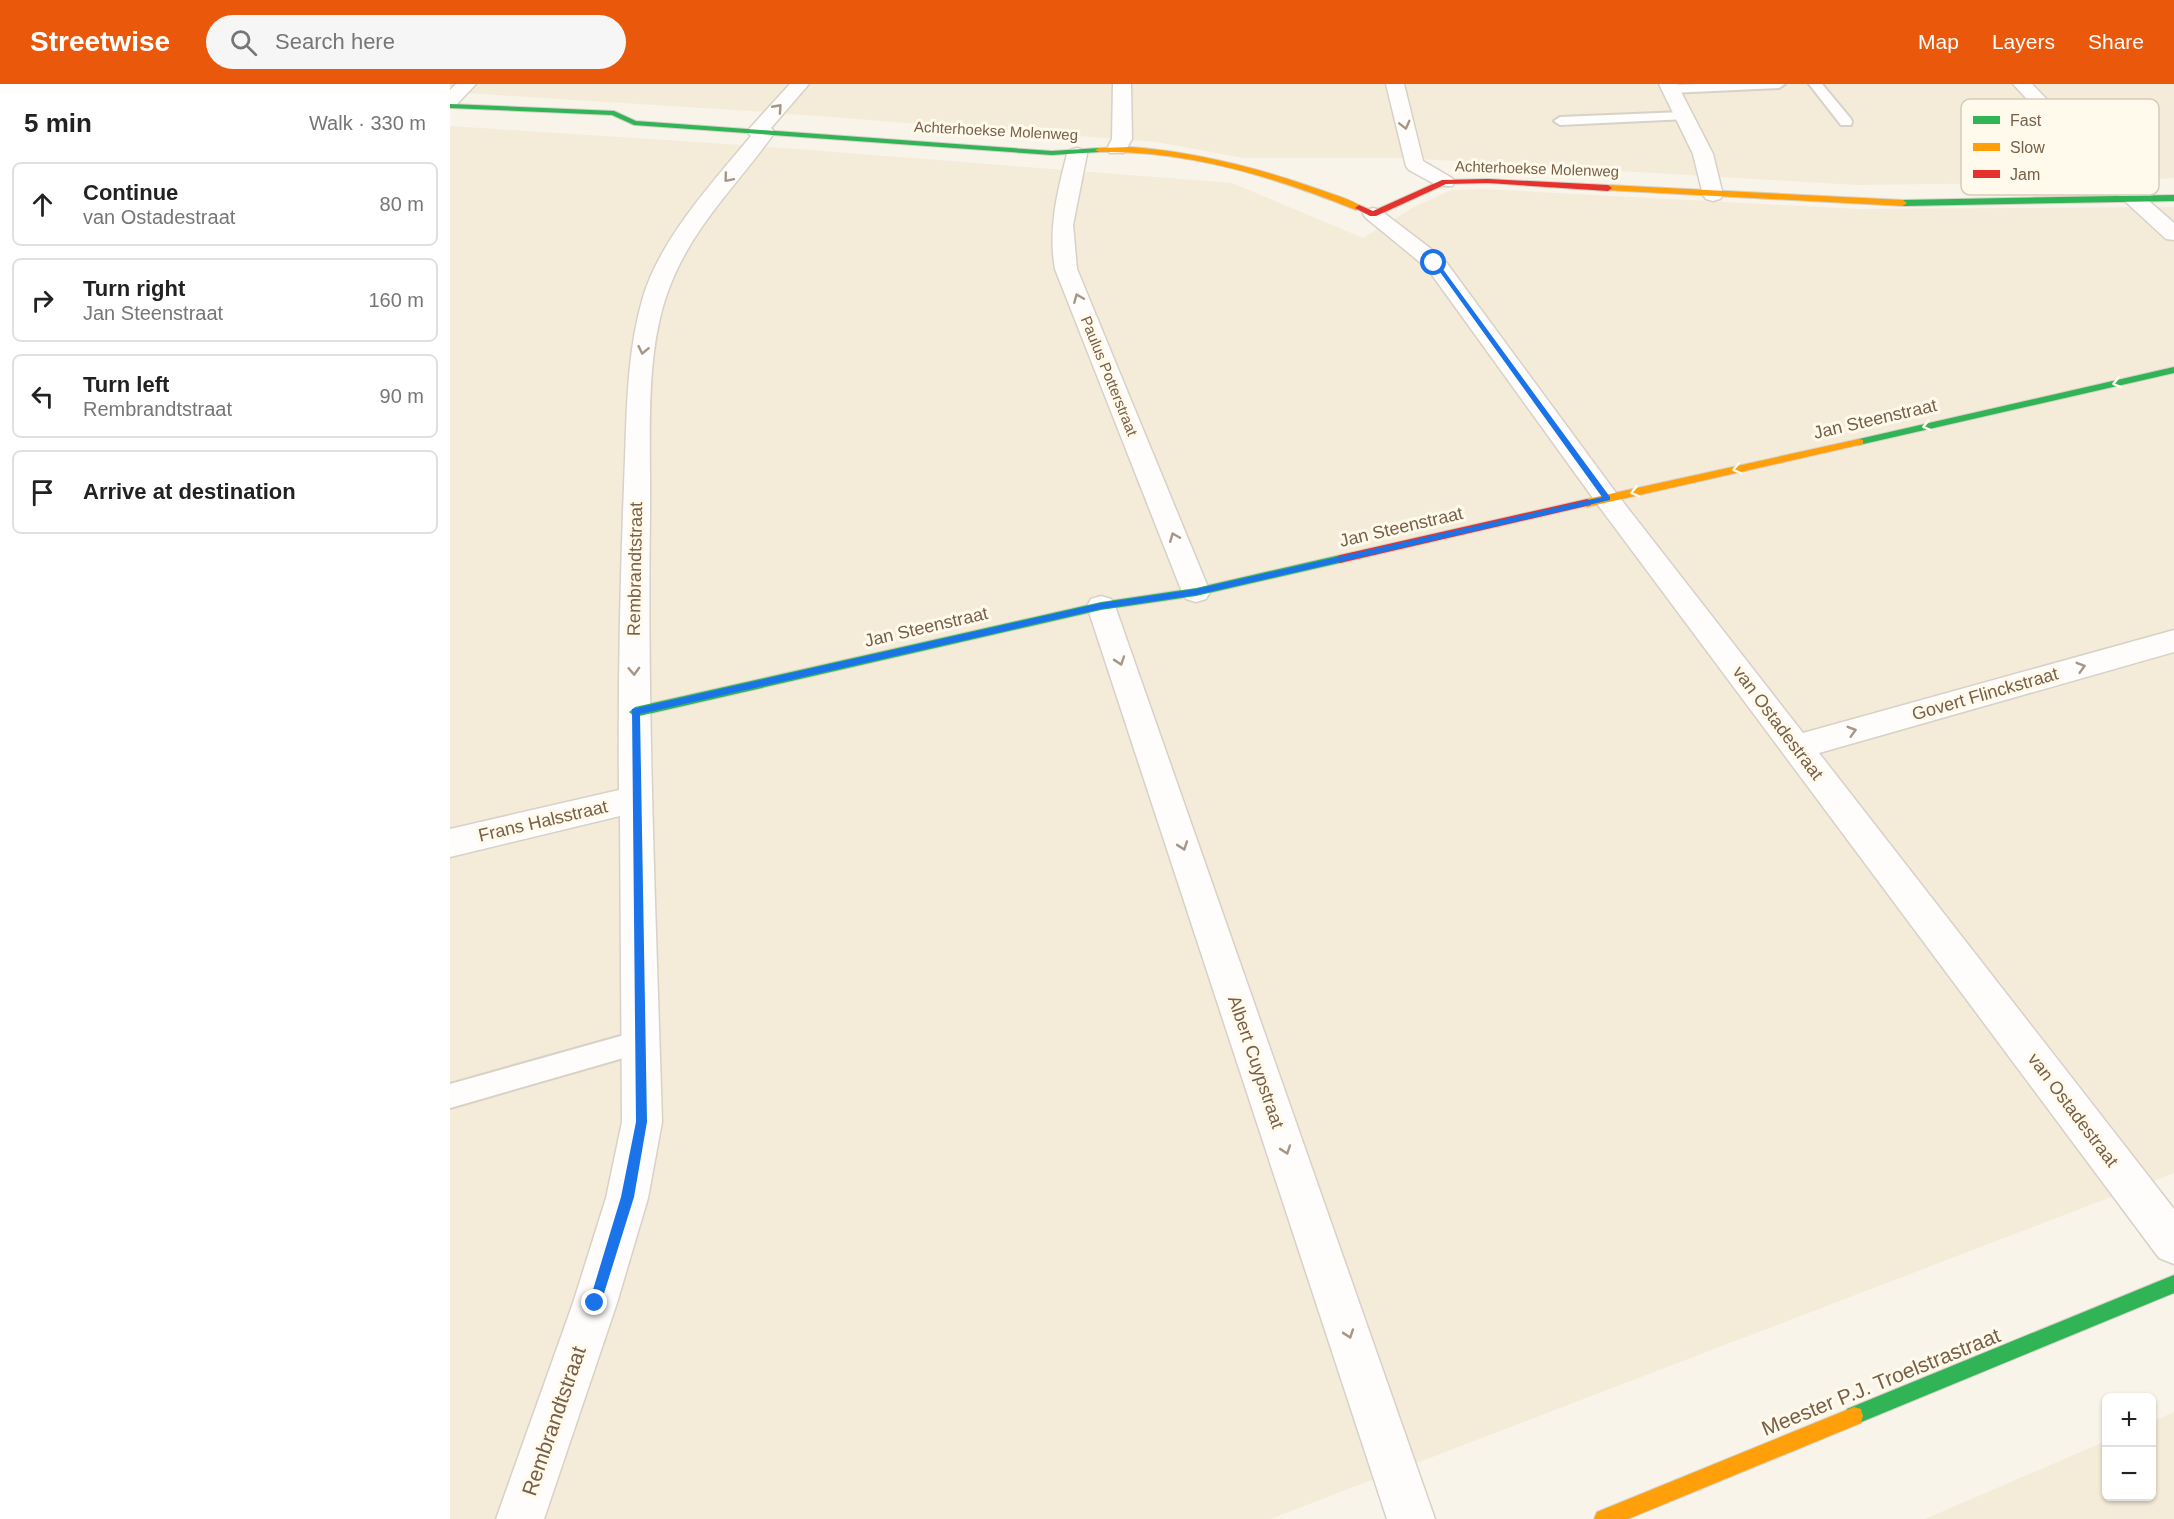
<!DOCTYPE html>
<html lang="en">
<head>
<meta charset="utf-8">
<style>
	:root { --surface:#fff; --page:#f6f6f6; --text:#222; --muted:#767676; --line:#e0e0e0; --accent:#ea580c }
	body { margin:0; font-family:Arial,sans-serif; background:var(--page); color:var(--text) }
	.controls { position:absolute; right:18px; bottom:18px; display:grid; overflow:hidden; border-radius:9px; box-shadow:0 2px 4px #0004 }
	.controls button { width:54px; height:54px; display:grid; place-items:center; padding:0; border:0; border-bottom:2px solid var(--line); background:var(--surface); color:var(--text); font:30px sans-serif }
	.stop { position:absolute; width:18px; height:18px; margin:-14px; border:4px solid #1a73e8; border-radius:50%; background:#fff }
	.stop.end { background:#1a73e8; border-color:#fff; box-shadow:0 2px 6px #0008 }
	.list { margin:0; padding:0; list-style:none }
	h2 { display:flex; justify-content:space-between; align-items:center; height:78px; margin:0; padding:0 24px; font-size:26px }
	h2 small { font-size:20px; font-weight:400; color:var(--muted) }
	.list li { display:grid; grid-template-columns:39px 1fr auto; gap:18px; align-items:center; box-sizing:border-box; height:84px; margin:0 12px 12px; padding:0 12px; border:2px solid var(--line); border-radius:9px }
	.list b { display:block; font-size:22px; white-space:nowrap }
	.list p { margin:0; font-size:20px; white-space:nowrap; color:var(--muted) }
	.list em { font-size:20px; font-style:normal; color:var(--muted) }
	.icon { flex:none; width:33px; height:33px; fill:none; stroke:currentColor; stroke-width:2; stroke-linecap:round; stroke-linejoin:round }
	.map { position:relative; flex:none; width:1724px; height:1435px; overflow:hidden }
	header { display:flex; align-items:center; gap:36px; box-sizing:border-box; height:84px; padding:0 30px; background:var(--accent); color:#fff }
	header strong { font-size:28px }
	nav { display:flex; gap:33px; margin-inline-start:auto; font-size:21px }
	.search { width:420px; height:54px; background:var(--page); display:flex; align-items:center; gap:15px; box-sizing:border-box; padding:0 21px; border-radius:33px; color:var(--muted); font-size:22px }
	main { display:flex }
	aside { flex:1; background:var(--surface) }
	.map>svg:first-child { display:block }
</style>
</head>
<body>
<header>
<strong>Streetwise</strong>
<div class="search"><svg class="icon" aria-label="search" viewBox="0 0 24 24"><circle cx="10" cy="10" r="6"/><path d="M15 15l6 6"/></svg>Search here</div>
<nav><a>Map</a><a>Layers</a><a>Share</a></nav>
</header>
<main>
<aside>
<h2>5 min<small>Walk · 330 m</small></h2>
<ul class="list">
<li><svg class="icon" aria-label="ahead" viewBox="0 0 24 24"><path d="M12 20V5M6 11l6-6 6 6"/></svg><div><b>Continue</b><p>van Ostadestraat</p></div><em>80 m</em></li>
<li><svg class="icon" aria-label="right" viewBox="0 0 24 24"><path d="M7 20v-9h11M14 6l5 5-5 5"/></svg><div><b>Turn right</b><p>Jan Steenstraat</p></div><em>160 m</em></li>
<li><svg class="icon" aria-label="left" viewBox="0 0 24 24"><path d="M17 20v-9H6M10 6l-5 5 5 5"/></svg><div><b>Turn left</b><p>Rembrandtstraat</p></div><em>90 m</em></li>
<li><svg class="icon" aria-label="arrive" viewBox="0 0 24 24"><path d="M6 21V4h12l-3 4 3 4H6"/></svg><div><b>Arrive at destination</b></div></li>
</ul>
</aside>
<div class="map">
<svg width="1724" height="1435" viewBox="0 0 1724 1435">
	<rect width="100%" height="100%" fill="#f8f4e9"/>
	<path fill="#f4ebd9" d="M0 0H1724V94L1637 98 1407 101 954 74H794L706 58 301 27 0 8Z
		M0 42 320 63 782 99 913 154 964 123 1002 106 1032 105 1407 125 1724 123V1089L820 1435H0Z
		M1724 1328V1435H1475L1656 1357V1412H1702V1338Z"/>
	<g fill="none" stroke-linecap="round" stroke-linejoin="round">
		<g stroke="#d7d1c8" stroke-width="4">
			<path id="lane" d="M1248 0H1335L1329 4 1221 9 1215 5 1221 1Z
				M1359 0H1372L1401 35 1402 38 1401 41H1391Z
				M1232 28 1237 29 1238 32 1237 35 1110 41 1104 37 1110 33Z
				M192 946 201 950 205 958 201 966 0 1024V1000Z"/>
		</g>
		<g stroke="#d7d1c8" stroke-width="3">
			<path id="street" d="M6 0H26L7 20 0 22V6Z
				M340 0H359L321 44 325 48C286 103 240 144 217 210 194 275 201 362 200 430 197 633 206 835 212 1038L198 1114 167 1219 94 1435H46L123 1219 156 1114 172 1038 170 732 0 773V745L169 706C168 604 170 503 174 402 177 339 175 275 193 213 211 154 262 99 301 52L297 48 300 44Z
				M663 0H681L682 55 674 69H660L657 65 662 55Z
				M936 0H954L973 77 1002 94 1005 98 1002 102H988L959 86 956 82Z
				M1209 0H1227L1263 70 1273 111 1270 115 1263 117 1256 115 1253 111 1243 70Z
				M1563 0H1582L1667 89 1724 139V156L1716 155 1653 97Z
				M627 64 634 66 637 70 623 141 627 185 760 508 756 515 746 518 736 515 732 508 605 185C598 145 607 109 617 70L620 66Z
				M923 124 930 126 993 174 1166 409 1353 649 1724 546V568L1369 669 1724 1125V1180L1709 1174 1148 421 977 184 916 134 913 130 916 126Z
				M651 512 661 515 665 522 985 1435H937L637 522 641 515Z"/>
		</g>
		<g stroke="#d7d1c7" stroke-width="2">
			<path id="fast" d="M0 20 164 27 186 37 602 67 649 64 653 66 649 68 602 71 184 41 162 31 0 24Z
				M1724 111V117L1453 122 1449 119 1453 116Z
				M1724 283V289L1409 361 1404 358 1409 355Z
				M890 471 894 472V478L746 512 651 526 185 633 179 628 185 623 651 518 746 504Z
				M1724 1191V1209L1404 1341 1397 1339 1395 1332 1397 1325Z"/>
		</g>
		<g stroke="#d7d1c7" stroke-width="2">
			<path id="slow" d="M681 63C746 68 809 84 871 106 884 111 902 115 913 124L906 126C823 93 739 66 649 68L645 66 649 64Z
				M1158 101 1453 116 1457 119 1453 122 1155 106 1154 104Z
				M1409 355 1413 356V360L1137 423 1132 419 1137 415Z
				M1404 1323 1411 1325 1413 1332 1411 1339 1178 1435H1144L1147 1428Z"/>
		</g>
		<g stroke="#d7d1c7" stroke-width="2">
			<path id="jam" d="M1038 95 1158 101 1162 104 1158 107 1038 99 996 100 926 132H920L905 124 909 121 923 127 992 96Z
				M1137 415 1141 417V421L890 479 884 475 890 471Z"/>
		</g>
		<use href="#lane" fill="#fefdfc" fill-rule="evenodd"/>
		<use href="#street" fill="#fefdfc" fill-rule="evenodd"/>
		<use href="#fast" fill="#30b455" fill-rule="evenodd"/>
		<use href="#slow" fill="#ff9f0a" fill-rule="evenodd"/>
		<use href="#jam" fill="#e5322d" fill-rule="evenodd"/>
	</g>
	<defs><path id="oneway-chevron" d="M-2-3.5L2.5 0L-2 3.5" fill="none" stroke-width="1.6" stroke-linecap="round" stroke-linejoin="round" transform="scale(1.5)"/></defs>
	<g stroke="#a79686">
		<use href="#oneway-chevron" transform="translate(328 24) rotate(-48)"/>
		<use href="#oneway-chevron" transform="translate(955 41) rotate(76)"/>
		<use href="#oneway-chevron" transform="translate(278 94) rotate(130)"/>
		<use href="#oneway-chevron" transform="translate(628 214) rotate(-112)"/>
		<use href="#oneway-chevron" transform="translate(193 266) rotate(102)"/>
		<use href="#oneway-chevron" transform="translate(724 453) rotate(-112)"/>
		<use href="#oneway-chevron" transform="translate(670 577) rotate(71)"/>
		<use href="#oneway-chevron" transform="translate(1631 583) rotate(-16)"/>
		<use href="#oneway-chevron" transform="translate(184 587) rotate(88)"/>
		<use href="#oneway-chevron" transform="translate(1402 647) rotate(-16)"/>
		<use href="#oneway-chevron" transform="translate(733 762) rotate(71)"/>
		<use href="#oneway-chevron" transform="translate(836 1066) rotate(71)"/>
		<use href="#oneway-chevron" transform="translate(899 1250) rotate(71)"/>
	</g>
	<g stroke="#fffaeb">
		<use href="#oneway-chevron" transform="translate(1667 299) rotate(167)"/>
		<use href="#oneway-chevron" transform="translate(1477 342) rotate(167)"/>
		<use href="#oneway-chevron" transform="translate(1287 385) rotate(167)"/>
		<use href="#oneway-chevron" transform="translate(1185 408) rotate(167)"/>
	</g>
	<path fill="#1a73e8" d="M982 177H987L1160 413V416L746 511 651 525 190 630 197 1038 184 1113 151 1219 149 1223 145 1225 140 1223 139 1219 171 1113 186 1038 182 625 651 519 746 505 1152 413Z"/>
	<g text-anchor="middle" stroke-width="6" stroke-linejoin="round" paint-order="stroke">
		<g font-size="15" fill="#785f47" stroke="#fffaeb">
			<text transform="translate(546 47) rotate(3)" y="5">Achterhoekse Molenweg</text>
			<text transform="translate(1087 85) rotate(2)" y="5">Achterhoekse Molenweg</text>
			<text transform="translate(659 292) rotate(68)" y="5">Paulus Potterstraat</text>
		</g>
		<g font-size="18" fill="#785f47" stroke="#fffaeb">
			<text transform="translate(1425 335) rotate(-13)" y="6">Jan Steenstraat</text>
			<text transform="translate(951 443) rotate(-13)" y="6">Jan Steenstraat</text>
			<text transform="translate(185 485) rotate(-89)" y="6">Rembrandtstraat</text>
			<text transform="translate(476 543) rotate(-13)" y="6">Jan Steenstraat</text>
			<text transform="translate(1535 610) rotate(-16)" y="6">Govert Flinckstraat</text>
			<text transform="translate(1328 639) rotate(53)" y="6">van Ostadestraat</text>
			<text transform="translate(93 737) rotate(-13)" y="6">Frans Halsstraat</text>
			<text transform="translate(806 978) rotate(71)" y="6">Albert Cuypstraat</text>
			<text transform="translate(1623 1026) rotate(53)" y="6">van Ostadestraat</text>
		</g>
		<g font-size="21" fill="#785f47" stroke="#fffaeb">
			<text transform="translate(1431 1298) rotate(-22)" y="7">Meester P.J. Troelstrastraat</text>
			<text transform="translate(104 1337) rotate(-71)" y="7">Rembrandtstraat</text>
		</g>
	</g>
	<rect x="1511" y="15" width="198" height="96" rx="9" fill="#fffaeb" stroke="#d6ccba" stroke-width="1.5"/>
	<rect x="1523" y="32" width="27" height="8" fill="#30b455"/>
	<rect x="1523" y="59" width="27" height="8" fill="#ff9f0a"/>
	<rect x="1523" y="86" width="27" height="8" fill="#e5322d"/>
	<g font-size="16" fill="#785f47">
		<text x="1560" y="42">Fast</text>
		<text x="1560" y="69">Slow</text>
		<text x="1560" y="96">Jam</text>
	</g>
</svg>
<div class="controls">
<button>+</button>
<button>−</button>
</div>
<div class="stop" style="left:984px;top:179px"></div>
<div class="stop end" style="left:145px;top:1219px"></div>
</div>
</main>
</body>
</html>
